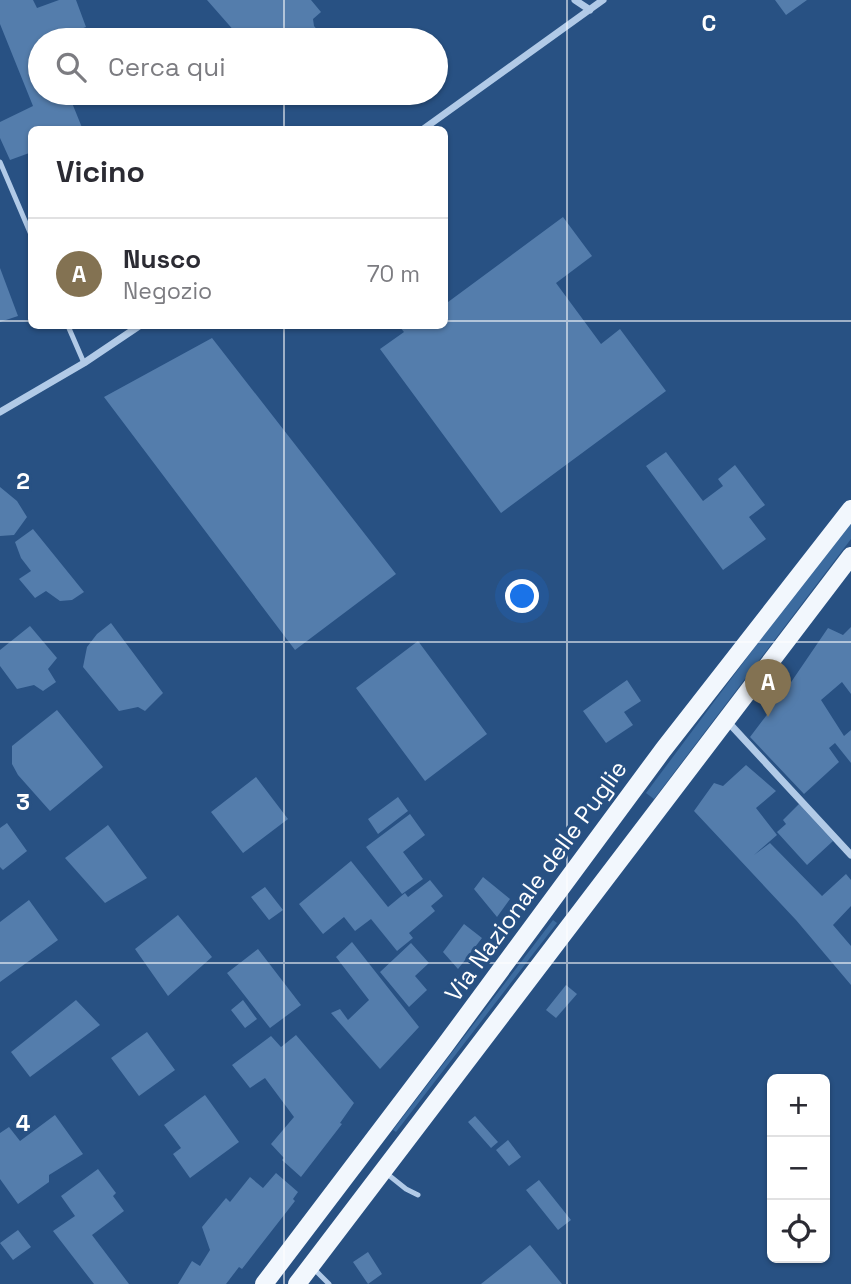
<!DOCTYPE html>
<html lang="it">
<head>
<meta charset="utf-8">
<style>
	:root { --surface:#fff; --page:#f7f7f7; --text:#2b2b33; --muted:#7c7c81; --line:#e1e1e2; --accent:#837252 }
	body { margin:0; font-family:"Space Grotesk",sans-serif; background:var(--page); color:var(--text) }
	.controls { position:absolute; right:21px; bottom:21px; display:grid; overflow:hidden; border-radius:10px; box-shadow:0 2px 5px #0004 }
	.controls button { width:63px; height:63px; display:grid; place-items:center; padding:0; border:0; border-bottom:2px solid var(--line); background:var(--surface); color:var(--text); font:35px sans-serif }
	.you { position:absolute; left:523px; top:597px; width:24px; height:24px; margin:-18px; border:5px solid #fff; border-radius:50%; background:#1a73e8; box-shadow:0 0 0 10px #1a73e833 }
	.badge { display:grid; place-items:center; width:46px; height:46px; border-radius:50%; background:var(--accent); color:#fff; font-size:23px; font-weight:700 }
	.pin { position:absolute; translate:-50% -58px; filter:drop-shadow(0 2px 4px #0008) }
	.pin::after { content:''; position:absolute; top:37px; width:24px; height:21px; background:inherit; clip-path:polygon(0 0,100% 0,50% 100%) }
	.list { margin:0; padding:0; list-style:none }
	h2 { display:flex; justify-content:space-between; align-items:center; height:91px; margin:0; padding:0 28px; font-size:30px }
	h2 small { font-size:23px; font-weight:400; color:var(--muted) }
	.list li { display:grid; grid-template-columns:46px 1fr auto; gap:21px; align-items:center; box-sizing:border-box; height:112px; padding:0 28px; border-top:2px solid var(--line) }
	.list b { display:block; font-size:26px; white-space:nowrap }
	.list p { margin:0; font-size:23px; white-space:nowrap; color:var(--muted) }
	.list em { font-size:23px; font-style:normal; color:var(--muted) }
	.icon { flex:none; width:38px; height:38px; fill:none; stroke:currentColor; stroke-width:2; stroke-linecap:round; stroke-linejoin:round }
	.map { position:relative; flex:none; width:851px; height:1284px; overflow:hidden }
	.search { position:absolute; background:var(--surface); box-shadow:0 2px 5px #0004; left:28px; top:28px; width:420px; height:77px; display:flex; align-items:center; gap:18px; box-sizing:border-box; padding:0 24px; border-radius:38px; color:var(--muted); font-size:26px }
	.panel { position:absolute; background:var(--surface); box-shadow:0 2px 5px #0004; left:28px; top:126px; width:420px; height:203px; border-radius:10px }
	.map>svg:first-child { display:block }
</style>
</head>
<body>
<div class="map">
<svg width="851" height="1284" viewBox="0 0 851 1284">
	<rect width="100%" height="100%" fill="#285183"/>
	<path fill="#3c6b9f" d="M851 518V539L654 799 646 793Z
		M553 920 557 923 396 1132 393 1130Z"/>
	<path fill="#547dac" d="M0 0H33L37 8 59 0H76L86 27 52 40H40V93H68L83 130H32V152L10 160 0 138V122L33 106 0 24Z
		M207 0H311L321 12 313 19 314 26 325 39 236 40V33Z
		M775 0H807L786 15Z
		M563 217 592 256 556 283 601 344 620 329 666 391 501 513 380 349 404 332 399 326H444V305Z
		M0 268 18 316 0 322Z
		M212 338 396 574 295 650 104 397Z
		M666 452 703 501 723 486 718 479 735 465 765 505 749 517 766 539 723 570 646 466Z
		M0 487 17 501 27 517 14 535 0 536Z
		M33 529 84 592 72 600 60 601 46 591 35 598 19 579 31 571 21 558 15 542Z
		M111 623 163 693 145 711 138 707 119 711 83 667 87 647 97 634Z
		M30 626 57 658 48 669 56 682 43 691 34 685 17 689 0 666V650Z
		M851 627V694L842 682 821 700 844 736 851 730V763L835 743 829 748 839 762 804 794 750 737 785 691 828 628 843 635Z
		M418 641 487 734 425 781 356 688Z
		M627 680 641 701 624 712 633 725 606 743 583 711Z
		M57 710 103 767 50 811 18 775 12 764V746Z
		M746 765 776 791 756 808 777 835 754 855 770 843 822 896 846 874 851 880V906L833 925 851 946V985L796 920 694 811 714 783 723 786Z
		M256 777 288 819 243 853 211 812Z
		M398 797 408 811 378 834 368 819Z
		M799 804 833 841 807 865 777 832 786 824 783 820Z
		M410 814 425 835 403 852 423 879 402 894 366 847Z
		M7 823 27 851 3 870 0 867V828Z
		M108 825 147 878 105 903 65 858Z
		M351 861 388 907 405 893 408 897 430 880 443 896 431 906 435 911 409 933 413 938 397 951 371 919 355 931 344 917 323 934 299 904Z
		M483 877 510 899 497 917 474 889Z
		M265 887 283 910 269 920 251 897Z
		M29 900 58 940 0 982V922Z
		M178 915 212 957 168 996 135 949Z
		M464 924 482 938 458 969 443 952Z
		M352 942 419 1027 380 1069 331 1013 340 1009 348 1020 369 1000 336 957Z
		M411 943 429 963 415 976 427 990 409 1007 380 972Z
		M258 949 301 1005 270 1028 227 973Z
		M566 985 577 994 556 1018 546 1010Z
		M76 1000 100 1025 30 1077 11 1052Z
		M243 1000 257 1019 245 1028 231 1010Z
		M147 1032 175 1070 139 1096 111 1058Z
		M296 1035 354 1103 340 1123 342 1124 301 1177 282 1160 284 1158 271 1144 294 1117 265 1078 250 1088 232 1065 271 1036 281 1047Z
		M205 1095 239 1142 190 1178 173 1154 181 1148 164 1125Z
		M55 1115 83 1154 49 1175V1182L18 1204 0 1179V1133L9 1127 20 1141Z
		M475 1116 498 1142 491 1148 468 1122Z
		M508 1140 521 1157 509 1166 496 1150Z
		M98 1169 116 1193 113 1196 124 1211 92 1235 129 1284H94L53 1231 75 1216 61 1196Z
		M276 1173 298 1192 293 1199 295 1201 242 1269 239 1267 226 1284H178L192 1261 200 1266 210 1250 202 1227 226 1198 230 1202 250 1177 263 1188Z
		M539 1180 571 1220 558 1230 526 1190Z
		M18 1230 31 1247 13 1260 0 1243Z
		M530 1245 562 1284H481Z
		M368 1252 382 1274 368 1284 353 1262Z"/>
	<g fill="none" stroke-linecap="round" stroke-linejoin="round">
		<path stroke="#b1cae7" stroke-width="5" d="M0 162 32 237
			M68 326 84 363
			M386 1173 406 1189 418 1195
			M313 1268 329 1284"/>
		<path stroke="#b1cae7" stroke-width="7" d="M575 0 590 10
			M422 130 603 0
			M0 412 84 363 139 326
			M728 722 851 855"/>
		<path stroke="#f2f7fd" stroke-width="18" d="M264 1284 443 1048 663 750 851 509
			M297 1284 851 556"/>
	</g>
	<path fill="none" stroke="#fff" stroke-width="2" stroke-opacity="0.55" d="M284 0V40M567 0V1284M284 93V130M0 321H32M444 321H851M284 326V1284M0 642H851M0 963H851"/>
	<g text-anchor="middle" stroke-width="6" stroke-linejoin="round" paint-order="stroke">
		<g font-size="24" fill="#fff" stroke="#285183">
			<text transform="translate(536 881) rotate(-54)" y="8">Via Nazionale delle Puglie</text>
		</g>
	</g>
	<g font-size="23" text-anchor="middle" font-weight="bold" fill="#fff" stroke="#285183" stroke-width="6" stroke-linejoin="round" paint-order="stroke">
		<text x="709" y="31">C</text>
		<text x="23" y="489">2</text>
		<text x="23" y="810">3</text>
		<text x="23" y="1131">4</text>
	</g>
</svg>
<div class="controls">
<button>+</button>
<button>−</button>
<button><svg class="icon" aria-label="locate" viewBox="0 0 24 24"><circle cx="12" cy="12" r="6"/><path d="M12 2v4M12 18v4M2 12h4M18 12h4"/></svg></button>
</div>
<div class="you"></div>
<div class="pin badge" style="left:768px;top:717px">A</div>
<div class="search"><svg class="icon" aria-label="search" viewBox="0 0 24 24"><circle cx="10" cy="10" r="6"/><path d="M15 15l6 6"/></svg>Cerca qui</div>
<section class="panel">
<h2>Vicino<small></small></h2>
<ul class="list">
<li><span class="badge">A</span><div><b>Nusco</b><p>Negozio</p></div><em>70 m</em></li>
</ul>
</section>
</div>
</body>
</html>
